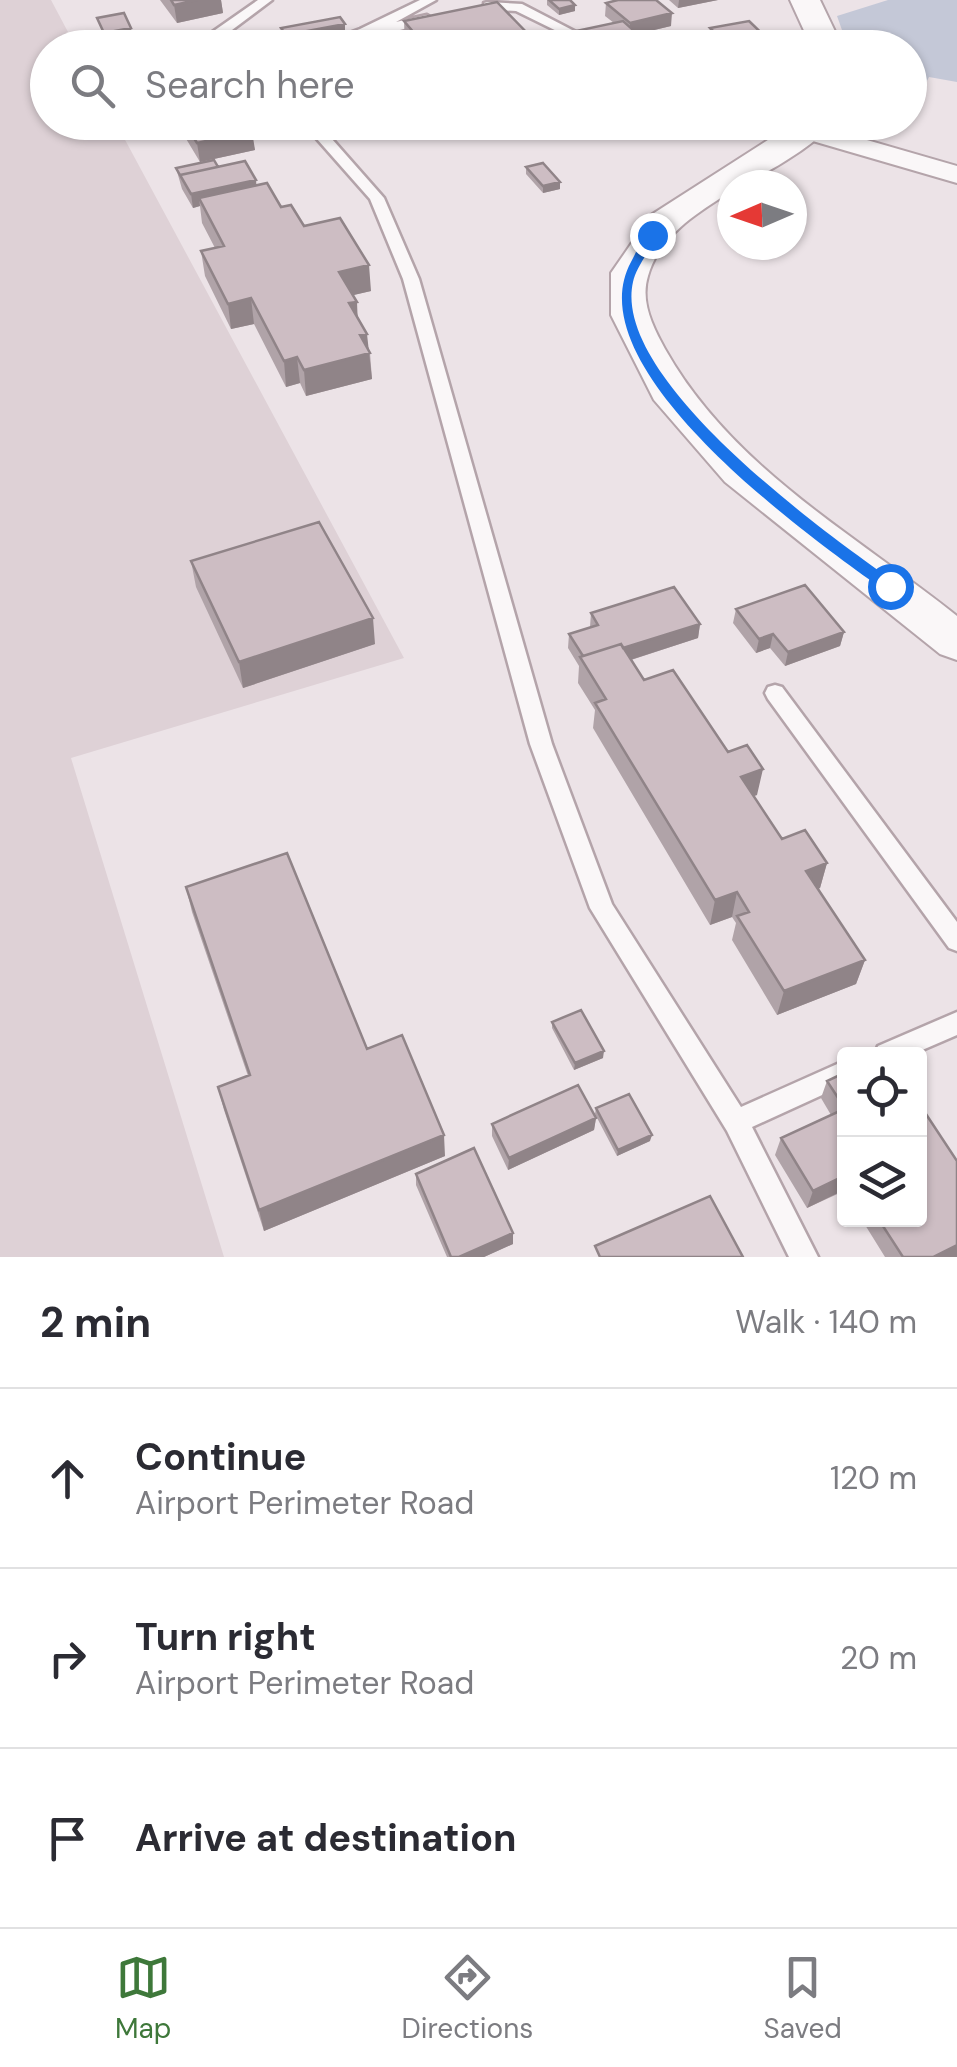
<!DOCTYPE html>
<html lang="en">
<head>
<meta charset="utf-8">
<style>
	:root { --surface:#fff; --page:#f7f7f7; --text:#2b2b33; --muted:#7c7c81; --line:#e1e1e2; --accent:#3e783a }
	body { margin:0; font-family:"DM Sans",sans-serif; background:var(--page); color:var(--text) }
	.controls { position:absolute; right:30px; bottom:30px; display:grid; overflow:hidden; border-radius:10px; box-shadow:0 2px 8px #0004 }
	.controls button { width:90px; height:90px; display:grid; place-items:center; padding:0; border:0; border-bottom:2px solid var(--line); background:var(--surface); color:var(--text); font:50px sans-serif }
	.compass { position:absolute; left:717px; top:170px; width:90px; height:90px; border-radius:50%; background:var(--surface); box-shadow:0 2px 8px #0004; rotate:268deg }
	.stop { position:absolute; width:30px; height:30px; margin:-22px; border:8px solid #1a73e8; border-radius:50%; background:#fff }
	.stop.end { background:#1a73e8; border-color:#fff; box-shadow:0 2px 10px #0008 }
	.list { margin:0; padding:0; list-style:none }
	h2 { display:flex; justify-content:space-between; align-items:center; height:130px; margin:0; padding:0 40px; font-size:42px }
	h2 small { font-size:32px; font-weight:400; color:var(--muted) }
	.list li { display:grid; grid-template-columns:65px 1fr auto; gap:30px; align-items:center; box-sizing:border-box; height:180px; padding:0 40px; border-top:2px solid var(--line) }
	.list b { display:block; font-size:38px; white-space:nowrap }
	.list p { margin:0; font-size:32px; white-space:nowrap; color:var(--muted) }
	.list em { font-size:32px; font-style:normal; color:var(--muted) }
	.icon { flex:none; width:55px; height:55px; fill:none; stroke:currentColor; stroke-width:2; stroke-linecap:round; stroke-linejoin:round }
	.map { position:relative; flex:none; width:957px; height:1257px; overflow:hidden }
	.search { position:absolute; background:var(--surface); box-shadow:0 2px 8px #0004; left:30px; right:30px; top:30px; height:110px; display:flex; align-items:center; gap:25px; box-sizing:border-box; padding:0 35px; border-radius:55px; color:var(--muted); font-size:38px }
	.sheet { height:670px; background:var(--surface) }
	nav { display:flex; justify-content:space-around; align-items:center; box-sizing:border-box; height:140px; border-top:2px solid var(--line); background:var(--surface); font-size:28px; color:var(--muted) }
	nav a { display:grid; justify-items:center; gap:5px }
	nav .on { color:var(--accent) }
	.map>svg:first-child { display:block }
</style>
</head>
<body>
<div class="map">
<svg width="957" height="1257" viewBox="0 0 957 1257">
	<rect width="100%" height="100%" fill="#ece3e7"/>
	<path fill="#ded1d6" d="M0 0H51L76 47 48 48V122L116 123 404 658 71 758 224 1257H0Z"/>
	<path fill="#c4c8d7" d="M888 0H957V82L929 77 910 114V48L848 47 837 16Z"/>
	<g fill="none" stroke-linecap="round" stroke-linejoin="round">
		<g stroke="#b4a4aa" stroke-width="5">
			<path id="service" d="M258 0H272L220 39 225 48H212L207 38 208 35Z
				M420 0H436L396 22 427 15 433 19 431 22 330 48H309L360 29Z
				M488 2 522 4 576 32 672 48H635L573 39 516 11 484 9V3Z
				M302 122H317L384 198 419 279 552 744 612 904 741 1107 844 1061V1085L752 1127 818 1257H789L727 1131 590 908 530 744 403 279 370 199Z
				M775 685 782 687 957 922V951L949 948 768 699 765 693 768 687Z
				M957 1012V1035L913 1054H875L878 1046Z"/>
		</g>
		<g stroke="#b4a4aa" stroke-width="4">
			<path id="minor" d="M808 123 957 166V183L799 137 795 131Z"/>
		</g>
		<g stroke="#b4a4aa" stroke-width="4">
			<path id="tertiary" d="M790 0H820L843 48H812Z
				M796 122H834C821 141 753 185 732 185V191C698 212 659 236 648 276 640 302 653 327 665 349 732 468 853 533 957 616V660L940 654 725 482 654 400 611 315V273L651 215Z"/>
		</g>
		<use href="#service" fill="#faf7f8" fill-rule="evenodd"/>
		<use href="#minor" fill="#faf7f8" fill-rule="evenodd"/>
		<use href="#tertiary" fill="#faf7f8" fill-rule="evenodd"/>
	</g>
	<path fill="#b0a3a8" d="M160 0H221L223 13 177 23Z
		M547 0H570L575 11 559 15 547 5Z
		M669 0H718L678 8Z
		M606 3 671 26 637 34 640 36 639 48H407L405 45 404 21 534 40 614 23 605 16Z
		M710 28 777 48H715L708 41Z
		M176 122H247L255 150 200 162Z
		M346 122H374V131L358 136Z
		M218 167 256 180V185L304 226 371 291 353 295 358 317 370 353 372 379 306 396 300 383 286 387 254 324 231 329 205 276 201 251 215 248 202 223 200 206 193 208 182 189 176 168Z
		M526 167 560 189 543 193 526 174Z
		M191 561 375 644 243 688 196 587Z
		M736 609 844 632 840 646 785 666 770 648 756 653 733 623Z
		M591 613 700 624 698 638 631 660 644 680 757 795 753 796 782 839 827 863 820 888 817 889 865 960 856 984 777 1015 732 940 736 923 732 917 710 925 593 728 595 710 578 683 579 666 568 648 569 634 590 627Z
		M186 887 367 1049 445 1156 264 1231 224 1110 218 1087 248 1076 192 912Z
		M552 1022 603 1058 574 1070 552 1028Z
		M844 1073V1191L807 1208 775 1155 781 1138 831 1115 821 1098 827 1081Z
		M596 1108 650 1141 617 1156 595 1114Z
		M596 1118 594 1130 508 1170 492 1136V1124Z
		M957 1161V1257H885L862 1220H920Z
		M416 1174 513 1244 484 1257H447L416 1185Z"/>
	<path fill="#908488" d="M197 0H221L223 13 177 23 174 5Z
		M679 0H718L678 8Z
		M575 5V11L559 15V9Z
		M672 13 671 26 629 36 630 23Z
		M345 24V30L287 41 286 35Z
		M131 28 132 35 105 39 104 33Z
		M640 36 639 48H589Z
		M357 122H374V131L358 136Z
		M252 131 255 150 200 162 197 143Z
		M256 180 257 193 199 198 200 206 193 208 191 194Z
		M560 182V189L543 193V186Z
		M369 265 371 291 341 298 339 272Z
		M251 298 254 324 231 329 228 304Z
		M357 302 358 327 349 303Z
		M367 334 372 379 306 396 304 370 360 335Z
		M297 357 300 383 286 387 284 361Z
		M373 618 375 644 243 688 239 662Z
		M700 624 698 638 590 673 586 660Z
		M844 632 840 646 785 666 788 652Z
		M773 634 770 648 756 653 759 639Z
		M763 769 757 795 736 802 741 777Z
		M827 863 820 888 799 896 806 871Z
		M737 892 732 917 710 925 715 900Z
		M865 960 856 984 777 1015 784 991Z
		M604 1051 603 1058 574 1070 575 1063Z
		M596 1118 594 1130 508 1170 509 1158Z
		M444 1135 445 1156 264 1231 259 1210Z
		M652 1135 650 1141 617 1156 618 1150Z
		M844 1176V1190L807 1208 813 1191Z
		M513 1233V1244L484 1257H459Z
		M957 1245V1257H933Z"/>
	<path fill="#cdbdc3" stroke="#908488" stroke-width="2.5" d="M171 0H197L174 5Z
		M549 0H570L575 5 559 9Z
		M618 0H656L672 13 630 23 606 3Z
		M497 2 534 40 623 21 640 36 589 48H427L404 21Z
		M124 13 131 28 104 33 97 18Z
		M340 17 345 24 286 35 281 28Z
		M749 21 777 48H730L710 28Z
		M199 34 207 48H189L183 37Z
		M169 44 170 48 150 47Z
		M184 122H247L252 131 197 143Z
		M214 160 218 167 180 175 176 168Z
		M245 161 256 180 191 194 180 175Z
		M543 163 560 182 543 186 526 167Z
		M267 183 281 207 291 205 304 226 340 218 369 265 339 272 357 302 349 303 367 334 360 335 370 353 304 370 297 357 284 361 251 298 228 304 201 251 224 246 199 198Z
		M319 522 373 618 239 662 191 561Z
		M805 585 844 632 788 652 773 634 759 639 736 609Z
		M674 587 700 624 623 648 621 644 583 656 569 634 598 625 591 613Z
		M621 644 644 680 673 670 728 752 747 745 763 769 741 777 782 839 805 830 827 863 806 871 865 960 784 991 737 916 749 912 737 892 715 900 595 703 606 699 580 657Z
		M287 853 367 1049 402 1035 444 1135 259 1210 218 1087 250 1075 186 887Z
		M581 1010 604 1051 575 1063 552 1022Z
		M844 1073V1107L827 1081Z
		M578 1085 596 1118 509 1158 492 1124Z
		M629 1094 652 1135 618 1150 596 1108Z
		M920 1105 957 1161V1245L933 1257H903L879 1220H920Z
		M844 1109V1176L813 1191 781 1138Z
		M474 1148 513 1233 459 1257H451L416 1174Z
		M710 1196 743 1257H600L595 1246Z"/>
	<path fill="#1a73e8" d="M652 231 658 235C651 249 636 267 633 282 611 379 826 534 895 582V590H884C809 537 573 368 631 262 637 251 642 237 652 231Z"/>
</svg>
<div class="controls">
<button><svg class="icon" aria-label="locate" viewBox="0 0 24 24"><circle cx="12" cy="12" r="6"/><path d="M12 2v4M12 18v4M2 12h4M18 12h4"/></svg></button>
<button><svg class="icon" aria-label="layers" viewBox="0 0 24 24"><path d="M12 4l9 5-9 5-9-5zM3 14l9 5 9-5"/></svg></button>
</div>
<svg class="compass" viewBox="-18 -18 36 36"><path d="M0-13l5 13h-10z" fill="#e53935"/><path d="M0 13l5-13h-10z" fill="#7c7c81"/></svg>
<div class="stop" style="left:890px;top:586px"></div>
<div class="stop end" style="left:652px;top:235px"></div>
<div class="search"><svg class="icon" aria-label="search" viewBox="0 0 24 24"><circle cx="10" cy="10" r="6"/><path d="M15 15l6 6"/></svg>Search here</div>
</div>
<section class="sheet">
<h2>2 min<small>Walk · 140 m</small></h2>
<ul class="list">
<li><svg class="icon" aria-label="ahead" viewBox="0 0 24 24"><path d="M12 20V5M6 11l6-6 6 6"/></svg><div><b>Continue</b><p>Airport Perimeter Road</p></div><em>120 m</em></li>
<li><svg class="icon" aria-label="right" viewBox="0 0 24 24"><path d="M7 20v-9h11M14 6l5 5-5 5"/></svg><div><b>Turn right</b><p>Airport Perimeter Road</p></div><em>20 m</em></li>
<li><svg class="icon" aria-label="arrive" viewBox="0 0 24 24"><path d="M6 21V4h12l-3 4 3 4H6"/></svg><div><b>Arrive at destination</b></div></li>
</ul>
</section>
<nav>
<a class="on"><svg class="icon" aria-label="map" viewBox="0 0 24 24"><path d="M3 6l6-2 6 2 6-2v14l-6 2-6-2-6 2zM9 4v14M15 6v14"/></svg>Map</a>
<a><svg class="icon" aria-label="directions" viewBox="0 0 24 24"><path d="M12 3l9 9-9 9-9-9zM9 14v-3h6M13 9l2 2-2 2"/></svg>Directions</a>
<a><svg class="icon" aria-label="saved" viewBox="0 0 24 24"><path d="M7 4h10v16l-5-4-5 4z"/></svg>Saved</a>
</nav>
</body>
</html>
